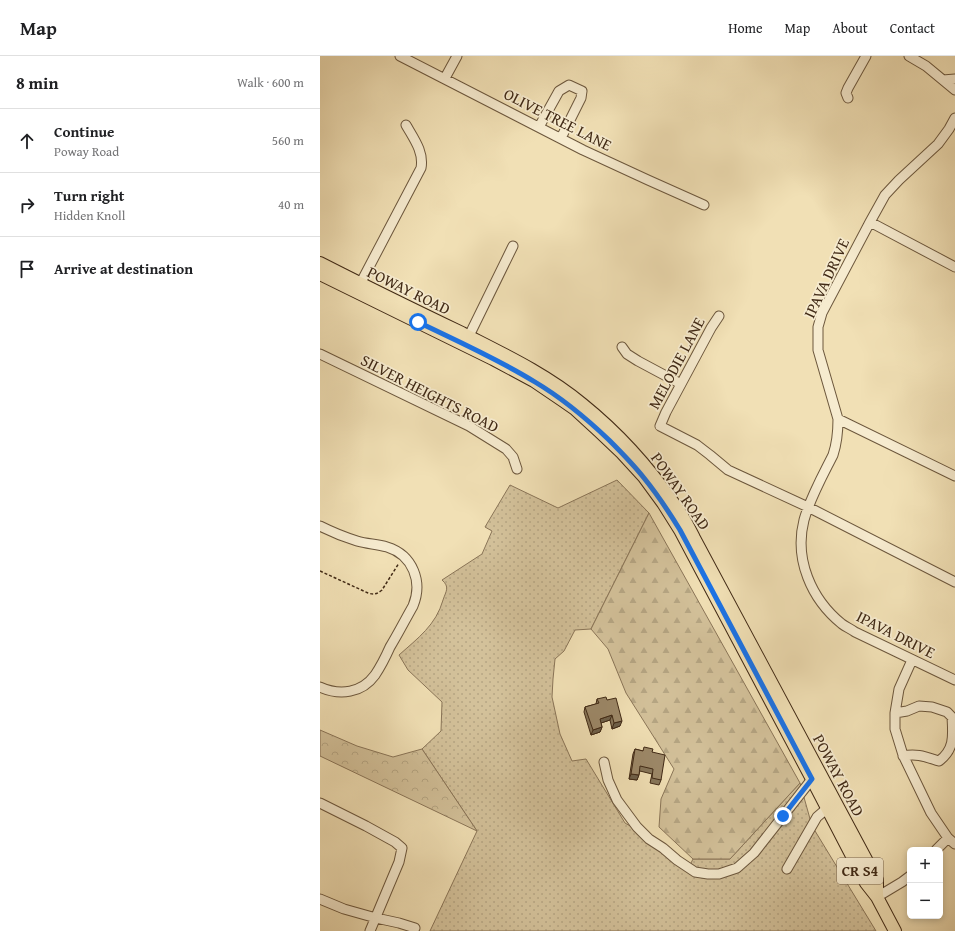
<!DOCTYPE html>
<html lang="en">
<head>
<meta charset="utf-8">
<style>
	:root { --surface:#fff; --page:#f2f2f2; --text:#202124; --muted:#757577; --line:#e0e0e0 }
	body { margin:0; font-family:"Gentium Book Plus",serif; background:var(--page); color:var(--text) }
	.controls { position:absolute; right:12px; bottom:12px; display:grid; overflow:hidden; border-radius:6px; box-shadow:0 2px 6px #0003 }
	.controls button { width:36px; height:36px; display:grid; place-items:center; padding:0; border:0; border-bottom:1px solid var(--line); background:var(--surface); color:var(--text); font:20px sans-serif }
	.stop { position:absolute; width:12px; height:12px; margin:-9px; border:3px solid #1a73e8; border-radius:50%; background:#fff }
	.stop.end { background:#1a73e8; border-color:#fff; box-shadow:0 1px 4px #0008 }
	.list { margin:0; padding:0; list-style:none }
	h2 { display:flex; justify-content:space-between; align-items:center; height:52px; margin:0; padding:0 16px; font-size:17px }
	h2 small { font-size:13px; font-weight:400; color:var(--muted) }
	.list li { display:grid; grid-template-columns:26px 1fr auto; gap:12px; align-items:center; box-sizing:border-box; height:64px; padding:0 16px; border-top:1px solid var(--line) }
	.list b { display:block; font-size:15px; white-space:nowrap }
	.list p { margin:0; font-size:13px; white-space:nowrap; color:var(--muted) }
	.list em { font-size:13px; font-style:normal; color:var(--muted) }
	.icon { flex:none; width:22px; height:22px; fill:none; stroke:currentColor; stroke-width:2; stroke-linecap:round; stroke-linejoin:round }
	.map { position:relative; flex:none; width:635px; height:875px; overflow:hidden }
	header { display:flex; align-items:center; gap:24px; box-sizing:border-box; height:56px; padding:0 20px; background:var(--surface); border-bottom:1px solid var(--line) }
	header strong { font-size:19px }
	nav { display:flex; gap:22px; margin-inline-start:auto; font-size:14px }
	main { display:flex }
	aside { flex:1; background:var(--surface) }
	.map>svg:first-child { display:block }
</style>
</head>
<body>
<header>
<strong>Map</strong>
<nav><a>Home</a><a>Map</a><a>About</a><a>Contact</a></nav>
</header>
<main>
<aside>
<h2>8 min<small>Walk · 600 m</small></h2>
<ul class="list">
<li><svg class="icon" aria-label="ahead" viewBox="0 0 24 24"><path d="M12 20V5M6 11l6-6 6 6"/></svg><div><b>Continue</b><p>Poway Road</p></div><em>560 m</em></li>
<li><svg class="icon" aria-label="right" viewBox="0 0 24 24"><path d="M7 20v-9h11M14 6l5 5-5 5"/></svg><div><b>Turn right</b><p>Hidden Knoll</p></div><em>40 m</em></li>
<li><svg class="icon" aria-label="arrive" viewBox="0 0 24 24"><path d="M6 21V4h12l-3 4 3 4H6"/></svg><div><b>Arrive at destination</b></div></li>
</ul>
</aside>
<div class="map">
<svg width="635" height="875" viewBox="0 0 635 875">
	<defs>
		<pattern id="grass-dots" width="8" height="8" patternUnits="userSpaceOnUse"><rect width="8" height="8" fill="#d3c19a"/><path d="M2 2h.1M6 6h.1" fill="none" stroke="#b6a684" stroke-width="1.8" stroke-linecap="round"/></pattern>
		<pattern id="forest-firs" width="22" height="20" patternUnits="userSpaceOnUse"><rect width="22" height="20" fill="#d3c19a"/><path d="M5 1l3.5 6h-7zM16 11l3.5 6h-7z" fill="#b6a684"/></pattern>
		<pattern id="park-crowns" width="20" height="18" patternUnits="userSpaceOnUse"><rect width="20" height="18" fill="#d3c19a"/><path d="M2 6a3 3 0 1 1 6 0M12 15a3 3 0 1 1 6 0" fill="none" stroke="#b6a684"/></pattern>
	</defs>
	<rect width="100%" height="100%" fill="#f1e0b5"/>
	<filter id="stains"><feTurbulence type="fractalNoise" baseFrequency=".005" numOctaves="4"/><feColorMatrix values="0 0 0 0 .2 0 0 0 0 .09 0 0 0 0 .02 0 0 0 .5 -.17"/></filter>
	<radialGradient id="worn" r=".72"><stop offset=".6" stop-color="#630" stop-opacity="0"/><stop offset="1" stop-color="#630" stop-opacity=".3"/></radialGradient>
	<path fill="url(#grass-dots)" stroke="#8a7558" d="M297 424 329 457 271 573 255 574 244 595 235 603 233 623 232 641 240 678 252 705 266 703 305 767 322 777 339 795 367 815 373 803H410L480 727 492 770 556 875H110L157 775 102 693 121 675 122 646 88 614 79 599C98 582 116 569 123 544 126 535 130 531 122 524L162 498 172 475 165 471 190 429 238 452Z"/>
	<path fill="url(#forest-firs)" stroke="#8a7558" d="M329 457 480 727 410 803H373L339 771 341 743 354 713 306 637 288 593 271 573Z"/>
	<path fill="url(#park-crowns)" stroke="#8a7558" d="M0 674 37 690 73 701 102 693 157 775 0 700Z"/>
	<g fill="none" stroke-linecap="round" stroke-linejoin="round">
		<g stroke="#6c573d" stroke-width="11">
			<path id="minor" d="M80 0 263 94 328 124 384 149
				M589 0 606 10 635 34
				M125 22 137 0
				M623 24 635 23
				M528 42 526 37 528 32 546 0
				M635 62 629 73 618 88 579 124 565 139 550 166 502 257 498 271V294L518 363C518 375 517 387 513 399 503 419 490 442 484 464 474 503 491 543 522 568 526 571 531 573 535 576L635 624
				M219 71 239 35 249 29 262 35 261 42 241 82
				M550 166 635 211
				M38 232 101 112C104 96 94 83 86 69
				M399 260 391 272 346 356 340 370 377 389 390 399 408 414 488 451 635 526
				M146 286 193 190
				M302 291 307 298 318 305 361 328
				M0 298 149 370 186 393 193 401 197 413
				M518 363 635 420
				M0 470C12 476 24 481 37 485 47 488 57 488 67 491 93 499 103 526 93 550 85 564 78 578 70 591 66 600 61 610 55 619 42 637 20 640 0 631
				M592 604 579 633 575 657V673L583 699 611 757 628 782 635 788
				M575 657 587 655 599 650 612 651 627 656 632 661C633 679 635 693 619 705 606 701 597 697 583 700
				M284 706 288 724 297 744 317 771 329 783 343 792 357 804 375 816 388 818H399L417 812 434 797 492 723
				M0 747 46 770 75 786 82 792 79 806 50 875
				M616 794 628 782
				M467 813 497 761 511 749
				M557 841 582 826 590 820
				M0 843 24 853 56 862 79 867 95 872"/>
		</g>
		<g stroke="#402915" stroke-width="14">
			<path id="major" d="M0 207C47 231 94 254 142 277 183 298 226 318 262 348 298 377 328 410 354 448 362 458 368 470 374 482L557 824V841
				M0 218 173 303 214 325 242 344 255 353 279 375 302 397 324 421 343 447 360 474 492 723 546 827 557 841 575 875"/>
		</g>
		<path stroke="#402915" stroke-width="1.5" stroke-dasharray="3 2" stroke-linecap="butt" d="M0 515 48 537C54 539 57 538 62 534L79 507"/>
		<use href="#minor" stroke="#f6ebcf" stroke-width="9"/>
		<use href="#major" stroke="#f1e0b5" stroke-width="12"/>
	</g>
	<path fill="#867559" stroke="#402915" d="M277 643 287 644 300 670 292 673 290 664 281 667 282 671 280 676 271 679 264 656 265 651 276 648Z
		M315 693 323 695 332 696 341 724 339 729 330 727 332 718 320 715 317 724 309 723 313 698Z"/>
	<path fill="#6d5f49" stroke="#402915" d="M292 659 290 664 278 668 280 663Z
		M302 665 300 670 292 673 294 667Z
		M282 671 280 676 271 679 273 674Z
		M311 718 319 719 317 724 309 723Z"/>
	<path fill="#9c8868" stroke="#402915" d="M286 641 287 644 296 642 302 665 294 667 292 659 280 663 282 671 273 674 265 651 279 647 277 643Z
		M324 691 333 693 332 696 345 699 341 724 332 722 333 713 320 710 319 719 311 718 315 693 323 695Z"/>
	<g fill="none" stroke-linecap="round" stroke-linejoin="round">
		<path stroke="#1a73e8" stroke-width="5" d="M98 266C137 285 178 303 215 326 242 342 266 362 289 384 301 396 313 408 324 422 337 438 349 456 360 474L492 723 463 760"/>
	</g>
	<g text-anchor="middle" stroke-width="3.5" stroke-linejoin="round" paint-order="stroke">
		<rect fill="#f6ebcf" stroke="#77634d" stroke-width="1" x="517" y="802" width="46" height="26" rx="3"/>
		<g font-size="15" font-weight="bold" fill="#402915">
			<text x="540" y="820">CR S4</text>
		</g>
		<g font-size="16" fill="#402915" stroke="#f6ebcf">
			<text transform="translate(238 63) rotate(27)" y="6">OLIVE TREE LANE</text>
			<text transform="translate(506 222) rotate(-65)" y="6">IPAVA DRIVE</text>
			<text transform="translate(89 234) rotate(26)" y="6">POWAY ROAD</text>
			<text transform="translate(356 307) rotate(-62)" y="6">MELODIE LANE</text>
			<text transform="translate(110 337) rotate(27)" y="6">SILVER HEIGHTS ROAD</text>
			<text transform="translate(361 435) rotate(55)" y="6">POWAY ROAD</text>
			<text transform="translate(576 578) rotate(27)" y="6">IPAVA DRIVE</text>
			<text transform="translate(519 719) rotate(62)" y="6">POWAY ROAD</text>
		</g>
	</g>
	<rect width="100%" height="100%" filter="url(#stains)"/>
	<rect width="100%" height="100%" fill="url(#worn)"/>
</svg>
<div class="controls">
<button>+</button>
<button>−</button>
</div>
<div class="stop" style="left:98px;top:266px"></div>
<div class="stop end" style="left:463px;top:760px"></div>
</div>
</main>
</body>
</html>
